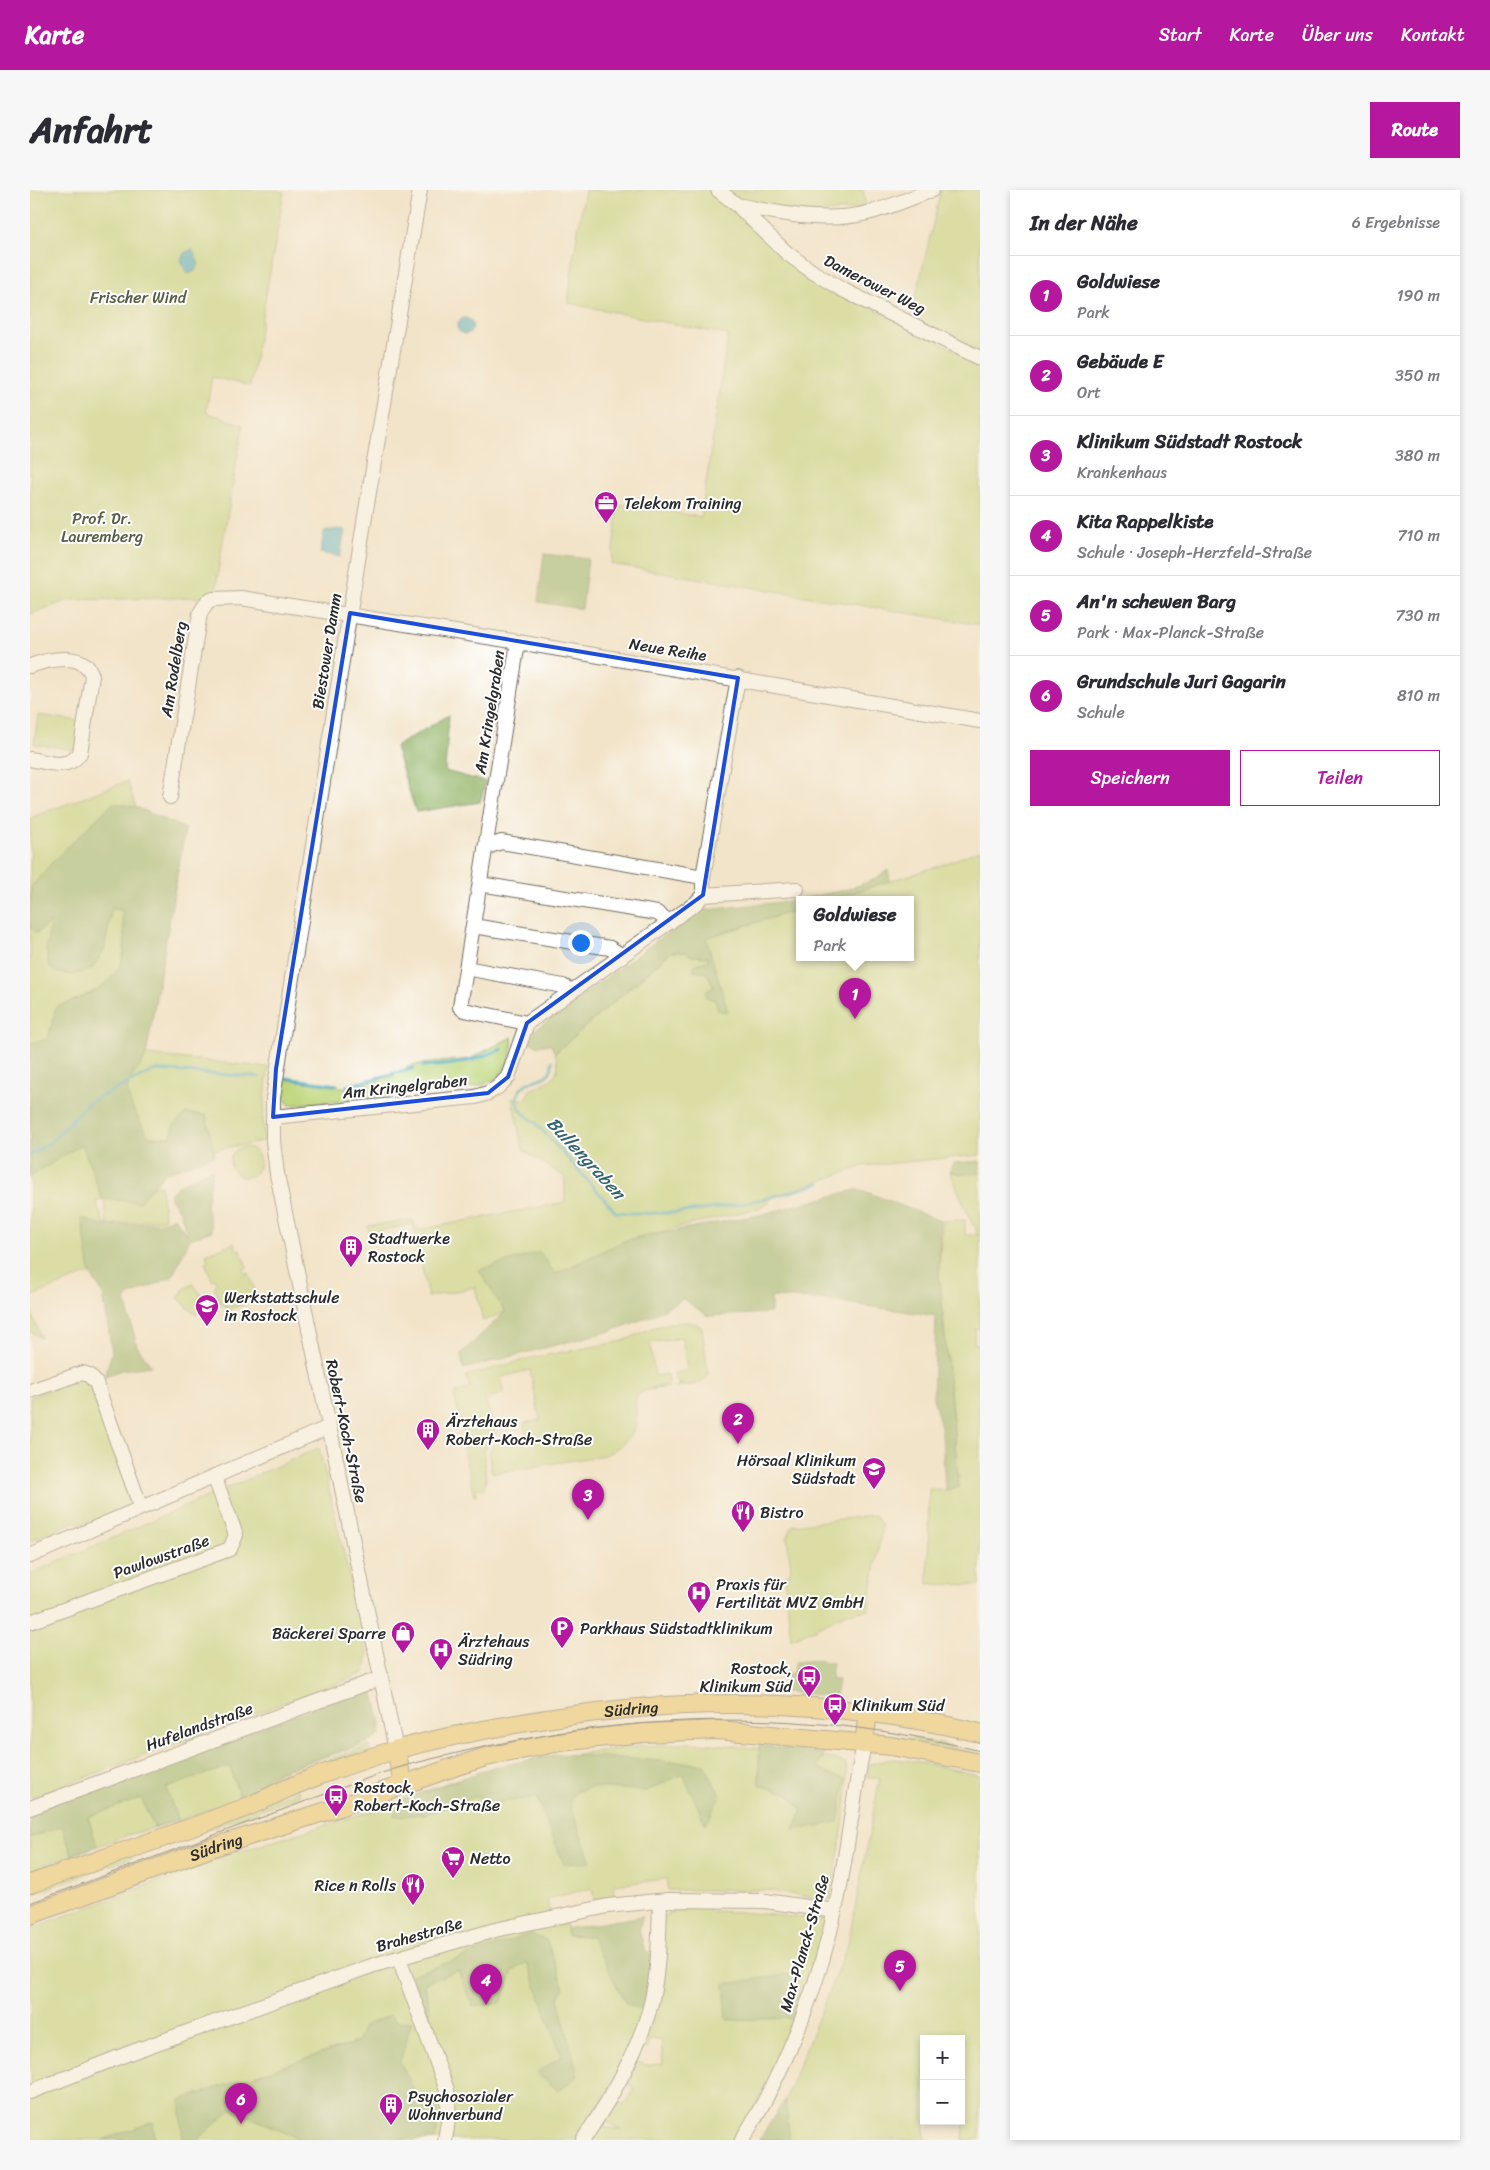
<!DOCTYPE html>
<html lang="de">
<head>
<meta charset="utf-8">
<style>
	:root { --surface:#fff; --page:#f7f7f7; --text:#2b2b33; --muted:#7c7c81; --line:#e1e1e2; --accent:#b5179e }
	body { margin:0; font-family:Sriracha,sans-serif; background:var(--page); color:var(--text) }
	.controls { position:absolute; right:15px; bottom:15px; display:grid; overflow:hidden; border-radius:0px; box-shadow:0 2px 8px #0003 }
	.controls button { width:45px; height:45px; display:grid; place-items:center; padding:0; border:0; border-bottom:1px solid var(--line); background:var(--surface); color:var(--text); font:25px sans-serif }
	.you { position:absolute; left:550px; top:752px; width:18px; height:18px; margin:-12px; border:4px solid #fff; border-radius:50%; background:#1a73e8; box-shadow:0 0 0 8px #1a73e833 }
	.badge { display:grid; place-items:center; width:32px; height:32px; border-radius:50%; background:var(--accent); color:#fff; font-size:16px; font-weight:700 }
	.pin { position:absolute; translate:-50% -41px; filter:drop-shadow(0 1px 2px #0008) }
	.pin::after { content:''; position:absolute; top:26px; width:18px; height:15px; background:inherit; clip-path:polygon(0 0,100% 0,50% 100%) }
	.popup { position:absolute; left:766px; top:706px; width:118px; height:65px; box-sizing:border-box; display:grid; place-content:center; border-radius:0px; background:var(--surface); filter:drop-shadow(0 1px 4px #0005); font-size:16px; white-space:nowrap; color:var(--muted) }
	.popup b { font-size:19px; color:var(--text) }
	.popup::after { content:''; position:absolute; left:50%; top:100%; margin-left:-10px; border:10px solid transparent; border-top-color:var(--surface) }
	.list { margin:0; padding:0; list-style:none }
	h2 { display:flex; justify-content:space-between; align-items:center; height:65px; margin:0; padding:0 20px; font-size:21px }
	h2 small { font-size:16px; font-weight:400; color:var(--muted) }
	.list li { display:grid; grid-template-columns:32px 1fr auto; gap:15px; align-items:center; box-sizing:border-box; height:80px; padding:0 20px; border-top:1px solid var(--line) }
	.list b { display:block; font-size:19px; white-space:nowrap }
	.list p { margin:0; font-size:16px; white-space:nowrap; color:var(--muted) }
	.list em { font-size:16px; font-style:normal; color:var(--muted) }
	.actions { display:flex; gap:10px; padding:15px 20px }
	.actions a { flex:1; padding:11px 0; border:1px solid var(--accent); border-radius:0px; text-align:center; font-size:18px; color:var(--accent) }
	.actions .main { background:var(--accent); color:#fff }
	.map { position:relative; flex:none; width:950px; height:1950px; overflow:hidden; border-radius:0px }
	header { display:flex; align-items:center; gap:30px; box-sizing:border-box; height:70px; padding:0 25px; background:var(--accent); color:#fff }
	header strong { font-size:24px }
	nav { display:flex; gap:28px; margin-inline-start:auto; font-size:18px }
	.intro { display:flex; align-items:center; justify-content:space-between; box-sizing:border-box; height:120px; padding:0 30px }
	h1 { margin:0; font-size:35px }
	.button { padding:12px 22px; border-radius:0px; background:var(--accent); color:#fff; font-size:18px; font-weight:700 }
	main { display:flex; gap:30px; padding:0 30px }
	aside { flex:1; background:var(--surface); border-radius:0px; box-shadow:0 2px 8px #0003 }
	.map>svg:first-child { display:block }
</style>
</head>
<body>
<header>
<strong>Karte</strong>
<nav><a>Start</a><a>Karte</a><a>Über uns</a><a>Kontakt</a></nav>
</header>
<div class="intro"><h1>Anfahrt</h1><a class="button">Route</a></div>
<main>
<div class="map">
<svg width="950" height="1950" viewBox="0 0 950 1950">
	<rect width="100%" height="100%" fill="#fff"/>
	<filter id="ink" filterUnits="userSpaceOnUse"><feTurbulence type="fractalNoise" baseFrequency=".02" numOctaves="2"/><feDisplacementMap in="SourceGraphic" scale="10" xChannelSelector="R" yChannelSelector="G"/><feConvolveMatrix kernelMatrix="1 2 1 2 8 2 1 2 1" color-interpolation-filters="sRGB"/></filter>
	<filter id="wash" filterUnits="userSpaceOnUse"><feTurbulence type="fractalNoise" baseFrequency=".0096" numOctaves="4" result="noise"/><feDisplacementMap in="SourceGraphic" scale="20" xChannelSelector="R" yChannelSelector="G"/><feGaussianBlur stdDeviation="1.12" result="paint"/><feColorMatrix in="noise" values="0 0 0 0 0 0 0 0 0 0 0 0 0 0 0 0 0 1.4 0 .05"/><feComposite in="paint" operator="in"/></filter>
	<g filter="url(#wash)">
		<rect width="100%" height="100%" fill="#f2e4c9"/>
		<path fill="#bed57a" stroke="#748052" d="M0 0H247L254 2 220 196 182 187 176 222 213 235 190 368 185 407 39 410 0 424Z
			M555 0H677L706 23 770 81 950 173V435L581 374 589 314 671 327 698 145 538 113 544 63Z
			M696 0H833L836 18 775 24 710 10Z
			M911 0H950V164L881 127Z
			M8 525 50 531 46 560 4 554Z
			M97 591 106 617 155 639 116 865 238 877 233 931 234 951 110 973 69 1000 72 1009 66 1011 90 1076 60 1083 0 1107V628Z
			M950 660V965L833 976 741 1008V1010L729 1018 596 1050 475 1122 453 1131 445 1097 398 1107 383 1034 339 1043 338 1036 383 1030 388 1040 535 1012V987L493 960 482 908 496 910 500 900C519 892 534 886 525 863L641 762H656L661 766 678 767V771L665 774 677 783 684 797 686 811 697 822 676 748 770 719V768H880V710H798L906 677Z
			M482 847C484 862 476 882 463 890 449 898 430 898 414 900 363 907 312 911 260 915L252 906 254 889 318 898 362 886 383 875 440 869Z
			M200 972a15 15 0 1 1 30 0a15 15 0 1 1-30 0Z
			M920 981 930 984 950 983V1138L945 1139 944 1154H950V1395L898 1394 899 1299 915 1300 929 1297 909 1084 912 1031 935 1030V1045H947L945 1035 942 1034Z
			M131 995 134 1029 77 1035 73 1001Z
			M204 1053 207 1060 210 1059 217 1077 214 1079 216 1084 219 1083 225 1101 223 1102 225 1110 197 1120 194 1113 191 1114 184 1096 187 1094 185 1089 182 1090 175 1072 178 1071 176 1064Z
			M163 1094 170 1103 175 1117 166 1125 148 1108 154 1099Z
			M0 1117 11 1148 0 1141Z
			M659 1132 667 1134 672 1138 678 1184C674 1197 656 1195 644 1197L654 1194H648L643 1183 657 1181 652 1148 620 1153 625 1186 637 1184 638 1195 621 1198 639 1197 617 1200 607 1205C604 1214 606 1221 606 1230 606 1245 589 1259 575 1265L464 1283 461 1281 459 1264 462 1256 469 1252 470 1256 497 1251 494 1233 510 1230 500 1180 471 1187 473 1204 455 1208 465 1244 455 1258 454 1268 456 1288 454 1299 446 1298V1306H444L433 1258 436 1257 424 1204 440 1198 436 1186 501 1168 593 1151 622 1138 639 1133Z
			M50 1189 61 1192 103 1309 99 1316 55 1335 46 1331 0 1351V1207Z
			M289 1258 338 1466 334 1483 0 1608V1384Z
			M845 1325 852 1336 838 1420 817 1423 761 1450 755 1390 761 1379 757 1348 763 1335Z
			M351 1533 350 1544 339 1552 249 1582 241 1587 225 1602 148 1631 101 1644 0 1680V1622Z
			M847 1544 903 1552 950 1564 851 1548Z
			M659 1553C694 1554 728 1558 762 1563 780 1566 798 1566 815 1573 824 1588 804 1687 800 1710L735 1700H638L636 1689 584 1695V1706L564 1710 562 1698 517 1709 522 1737 535 1734 539 1745 561 1746 615 1820 598 1868 549 1950H0V1739L195 1666 361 1615 424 1590 519 1568 600 1557Z
			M338 1556 340 1561 232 1605 253 1586Z
			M861 1569 884 1571 950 1585V1950H933L936 1898 931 1903V1849H894V1931H900L895 1934V1950H729L755 1910 818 1754 850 1588H837L840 1574Z
			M268 1600 270 1605 0 1705V1701Z
			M274 1614 275 1617 263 1621 264 1624 157 1659Z
			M678 1714V1721L710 1722 773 1728 775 1721 797 1727C776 1804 748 1882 705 1950H559L567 1936 591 1940 572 1928 585 1908 594 1915 605 1899 596 1891 607 1872 617 1875 633 1874 631 1850H618V1858L614 1859 609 1855 634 1726 651 1718Z"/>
		<path fill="#96b66a" stroke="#60704a" d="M514 364 558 369 552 419 508 412Z
			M419 525 415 581 456 592 450 612 386 622 365 557Z
			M83 613 106 617 155 639 116 865C112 877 101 885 98 896 94 907 113 937 119 947H141L144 935 156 923 176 925 185 965 135 983 109 1012 72 1009 52 954 0 987V853L18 849 26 817C55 807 91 794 94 760 95 747 93 733 92 720L82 719 74 760 62 779 41 785 26 782 19 776 16 760 20 732 7 743 0 737 1 697 26 668Z
			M858 680 860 691 798 710H770V719L676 748 698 822 688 821 686 811 676 807 677 800 684 797 677 783 663 780 665 774 678 771V767L661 766 656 762H641L525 863 520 854 508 856 497 851 501 840H505L667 721 760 711 815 700 841 691Z
			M950 971V983L930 984 920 981 924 973Z
			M183 979 176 1015 182 1041 160 1049 142 1087 100 1105 95 1110 107 1156 121 1176 91 1180 75 1186 82 1162 73 1104 60 1083 52 1029 77 1036 133 1032 144 1027 158 1046 150 1022 140 1008V1004L150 994Z
			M829 999 910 1031 909 1084 929 1297 915 1300 912 1241 903 1208 906 1126 789 1109 741 1107V1123L678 1126 653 1109 619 1127 584 1140 433 1179 431 1164 475 1122 449 1080 510 1062 525 1084 596 1050 729 1025Z
			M787 1470 802 1473 801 1490H808L805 1506 755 1502V1482L762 1484 765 1472Z
			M342 1497 351 1533 350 1544 339 1552 249 1582 241 1587 225 1602 210 1608 199 1576 136 1598 148 1631 124 1637 111 1608 58 1627 67 1656 42 1665 32 1636 0 1648V1622Z
			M729 1555 795 1564 787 1576C795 1584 805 1587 816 1589L808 1632 764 1640 772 1620 757 1603 729 1595Z
			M529 1564 674 1574 690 1605 676 1635 653 1584 617 1601 561 1597 544 1603 539 1613 561 1672 534 1674 506 1607 459 1614 448 1606 395 1624 364 1626 370 1611 460 1578Z
			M613 1726 609 1739 615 1761 622 1765 615 1820 596 1814 561 1746 538 1745 536 1739Z
			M500 1744 517 1751 534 1798 528 1808 548 1886 529 1901 506 1883 532 1866 497 1772 483 1781 471 1813 443 1817 428 1780 395 1793 402 1843 379 1786Z
			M768 1783 767 1828 697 1830 694 1794Z
			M360 1825C366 1834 372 1832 382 1831L370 1872 389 1910 407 1921V1941L405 1950H272L202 1919 167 1950H153L150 1910 327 1852 334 1836Z
			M755 1910 760 1950H729Z
			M123 1932 125 1950H72Z"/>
		<path fill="#3fa9bf" stroke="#356a75" d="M162 59 169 74 164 82 157 84 151 70 154 63Z
			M427 136a8 8 0 1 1 16 0a8 8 0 1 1-16 0Z
			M308 339 315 340 310 367 290 363 294 341Z"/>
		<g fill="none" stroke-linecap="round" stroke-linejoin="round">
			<path stroke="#3fa9bf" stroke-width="3" d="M522 871C522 877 522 881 517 885 511 890 501 890 495 895 478 909 491 924 505 932L586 1022C655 1028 725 1014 790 993
				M393 876C422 877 445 870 472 859
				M256 888 307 895
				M317 896 384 878
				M0 965 21 952 58 913 125 880 229 887"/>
		</g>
	</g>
	<g filter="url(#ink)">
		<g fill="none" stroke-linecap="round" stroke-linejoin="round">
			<g stroke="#716c62" stroke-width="16">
				<path id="minor" d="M688 0 707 15 758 64 783 82 811 99 950 168
					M707 15C750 23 794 34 837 23 859 18 881 8 902 0
					M488 452 430 817 434 820 497 833
					M0 476C19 469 55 461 62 486L50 563C38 581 17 572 0 569
					M140 607 170 423 177 412 183 409 211 408 488 452 950 531
					M455 658 471 652 673 687
					M450 694 627 723 640 732
					M673 705 767 699
					M443 736 580 758 592 766
					M436 778 533 796 542 801
					M243 927 445 907 458 903 468 897 478 887 497 833 666 713 673 705V687L708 488
					M0 1201 52 1183 59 1185 66 1193 111 1318
					M0 1366 299 1237
					M0 1432 200 1359 206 1345 184 1286
					M366 1560 247 984 243 951V908L335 326 390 0
					M0 1618 351 1488
					M369 1769 417 1900 419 1925 415 1950
					M0 1902 102 1862 344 1775 465 1740 578 1716 637 1710 735 1711 805 1721
					M553 1950C580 1909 605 1868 619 1821 629 1786 629 1747 630 1711
					M712 1950C756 1879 790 1794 807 1711 818 1659 823 1606 834 1554"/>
			</g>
			<g stroke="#716c62" stroke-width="20">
				<g id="major">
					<path d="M834 1554 838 1522"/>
					<path d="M366 1560 373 1594"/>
					<path id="s1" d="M0 1694C71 1669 143 1645 214 1618 230 1612 246 1603 263 1596 296 1582 331 1570 365 1560 404 1549 445 1541 486 1534 640 1506 797 1506 950 1543"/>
					<path id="s2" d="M0 1725 181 1658 303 1619 427 1576 456 1567 530 1552 613 1543 688 1540 861 1556 950 1573"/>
				</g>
			</g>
			<use href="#minor" stroke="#fff" stroke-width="14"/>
			<use href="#major" stroke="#eac769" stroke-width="18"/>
			<path stroke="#2b2b2b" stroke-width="1" d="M0 1713 352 1583C381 1573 411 1567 440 1560 608 1522 783 1518 950 1561"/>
		</g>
	</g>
	<path d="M0 0H950V1950H0ZM320 423 708 488 673 705 497 833 478 887 458 903 243 927 246 879Z" fill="#f2e4c9" fill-opacity=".55" fill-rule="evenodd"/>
	<path fill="none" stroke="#1d4ed8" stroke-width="4" stroke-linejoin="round" d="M320 423 708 488 673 705 497 833 478 887 458 903 243 927 246 879Z"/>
	<defs>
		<g id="office-pin" transform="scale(1.25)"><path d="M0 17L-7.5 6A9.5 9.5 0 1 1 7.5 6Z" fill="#b5179e" stroke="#fff"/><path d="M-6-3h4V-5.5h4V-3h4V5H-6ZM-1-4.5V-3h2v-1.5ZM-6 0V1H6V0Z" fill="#fff"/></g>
		<g id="building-pin" transform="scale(1.25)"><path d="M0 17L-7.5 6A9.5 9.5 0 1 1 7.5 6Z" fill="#b5179e" stroke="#fff"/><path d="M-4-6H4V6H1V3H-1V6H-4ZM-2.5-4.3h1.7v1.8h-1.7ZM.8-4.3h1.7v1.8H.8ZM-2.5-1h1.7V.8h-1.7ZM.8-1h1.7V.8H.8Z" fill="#fff"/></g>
		<g id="school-pin" transform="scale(1.25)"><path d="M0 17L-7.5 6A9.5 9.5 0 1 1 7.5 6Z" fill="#b5179e" stroke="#fff"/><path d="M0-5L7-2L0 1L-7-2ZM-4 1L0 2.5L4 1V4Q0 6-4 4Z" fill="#fff"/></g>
		<g id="university-pin" transform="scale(1.25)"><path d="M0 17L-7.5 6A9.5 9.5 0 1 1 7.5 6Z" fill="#b5179e" stroke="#fff"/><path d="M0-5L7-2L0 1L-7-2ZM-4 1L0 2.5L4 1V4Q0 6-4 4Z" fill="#fff"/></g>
		<g id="restaurant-pin" transform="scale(1.25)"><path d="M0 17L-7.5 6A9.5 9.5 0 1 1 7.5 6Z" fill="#b5179e" stroke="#fff"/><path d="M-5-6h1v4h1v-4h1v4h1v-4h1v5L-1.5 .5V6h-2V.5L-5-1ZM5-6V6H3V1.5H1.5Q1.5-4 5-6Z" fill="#fff"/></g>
		<g id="hospital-pin" transform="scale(1.25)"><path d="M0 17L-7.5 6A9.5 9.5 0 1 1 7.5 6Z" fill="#b5179e" stroke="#fff"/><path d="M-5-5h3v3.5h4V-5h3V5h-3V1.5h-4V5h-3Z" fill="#fff"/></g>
		<g id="parking-pin" transform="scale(1.25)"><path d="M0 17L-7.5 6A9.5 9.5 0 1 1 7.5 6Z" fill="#b5179e" stroke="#fff"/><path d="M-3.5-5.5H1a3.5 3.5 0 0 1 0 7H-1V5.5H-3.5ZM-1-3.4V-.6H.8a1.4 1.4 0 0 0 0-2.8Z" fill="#fff"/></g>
		<g id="shop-pin" transform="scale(1.25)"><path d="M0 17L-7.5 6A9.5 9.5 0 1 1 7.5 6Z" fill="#b5179e" stroke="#fff"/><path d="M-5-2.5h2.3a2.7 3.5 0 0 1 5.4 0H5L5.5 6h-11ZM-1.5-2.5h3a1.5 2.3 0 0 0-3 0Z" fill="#fff"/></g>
		<g id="bus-pin" transform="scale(1.25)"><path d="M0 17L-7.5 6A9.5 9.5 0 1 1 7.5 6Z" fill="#b5179e" stroke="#fff"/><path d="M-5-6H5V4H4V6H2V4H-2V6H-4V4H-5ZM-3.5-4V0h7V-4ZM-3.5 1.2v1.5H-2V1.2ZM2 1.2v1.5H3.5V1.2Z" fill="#fff"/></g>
		<g id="supermarket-pin" transform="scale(1.25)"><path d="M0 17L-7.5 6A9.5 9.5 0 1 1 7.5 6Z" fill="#b5179e" stroke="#fff"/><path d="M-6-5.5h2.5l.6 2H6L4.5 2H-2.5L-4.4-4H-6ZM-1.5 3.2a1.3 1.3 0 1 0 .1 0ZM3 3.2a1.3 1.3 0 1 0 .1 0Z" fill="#fff"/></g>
	</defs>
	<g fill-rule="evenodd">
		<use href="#office-pin" x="576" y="313"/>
		<use href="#building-pin" x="321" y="1057"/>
		<use href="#school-pin" x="177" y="1116"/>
		<use href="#building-pin" x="398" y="1240"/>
		<use href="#university-pin" x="844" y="1279"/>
		<use href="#restaurant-pin" x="713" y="1322"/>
		<use href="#hospital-pin" x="669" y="1403"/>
		<use href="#parking-pin" x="532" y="1438"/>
		<use href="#shop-pin" x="373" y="1443"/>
		<use href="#hospital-pin" x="411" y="1460"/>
		<use href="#bus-pin" x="779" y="1487"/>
		<use href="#bus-pin" x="805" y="1515"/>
		<use href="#bus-pin" x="306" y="1606"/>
		<use href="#supermarket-pin" x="423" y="1668"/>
		<use href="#restaurant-pin" x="383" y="1695"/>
		<use href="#building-pin" x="361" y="1915"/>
	</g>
	<g text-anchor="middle" stroke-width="4" stroke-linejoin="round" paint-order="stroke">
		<g font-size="16" fill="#2b2b2b" stroke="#fff">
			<text transform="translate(845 94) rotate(27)" y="6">Damerower Weg</text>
			<text transform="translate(638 459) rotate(9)" y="6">Neue Reihe</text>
			<text transform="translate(296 461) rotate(-81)" y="6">Biestower Damm</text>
			<text transform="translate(143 479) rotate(-81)" y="6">Am Rodelberg</text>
			<text transform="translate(459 522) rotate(-81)" y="6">Am Kringelgraben</text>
			<text transform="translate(375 896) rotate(-6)" y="6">Am Kringelgraben</text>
			<text transform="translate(317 1241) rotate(78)" y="6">Robert-Koch-Straße</text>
			<text transform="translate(131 1366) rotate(-20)" y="6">Pawlowstraße</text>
			<text dy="6" stroke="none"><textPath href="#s1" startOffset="629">Südring</textPath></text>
			<text transform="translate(169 1536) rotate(-20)" y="6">Hufelandstraße</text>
			<text dy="6" stroke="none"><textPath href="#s2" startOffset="198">Südring</textPath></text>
			<text transform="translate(389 1744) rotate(-16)" y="6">Brahestraße</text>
			<text transform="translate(774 1753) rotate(-74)" y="6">Max-Planck-Straße</text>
		</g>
		<g font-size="16" fill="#575e43" stroke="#fff">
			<text x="108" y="113">Frischer Wind</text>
			<text x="72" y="334">Prof. Dr.<tspan x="72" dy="18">Lauremberg</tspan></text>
		</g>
		<g font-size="16" fill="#2b2b2b" stroke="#fff" text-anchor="start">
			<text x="594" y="319">Telekom Training</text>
			<text x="338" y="1054">Stadtwerke<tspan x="338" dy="18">Rostock</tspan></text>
			<text x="194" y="1113">Werkstattschule<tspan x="194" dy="18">in Rostock</tspan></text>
			<text x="416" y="1237">Ärztehaus<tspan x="416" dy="18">Robert-Koch-Straße</tspan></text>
			<text x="826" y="1276" text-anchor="end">Hörsaal Klinikum<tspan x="826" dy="18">Südstadt</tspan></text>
			<text x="730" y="1328">Bistro</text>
			<text x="686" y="1400">Praxis für<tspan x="686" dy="18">Fertilität MVZ GmbH</tspan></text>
			<text x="550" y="1444">Parkhaus Südstadtklinikum</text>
			<text x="356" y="1449" text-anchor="end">Bäckerei Sparre</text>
			<text x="428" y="1457">Ärztehaus<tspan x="428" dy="18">Südring</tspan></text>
			<text x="762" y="1484" text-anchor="end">Rostock,<tspan x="762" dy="18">Klinikum Süd</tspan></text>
			<text x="822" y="1521">Klinikum Süd</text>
			<text x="324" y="1603">Rostock,<tspan x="324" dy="18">Robert-Koch-Straße</tspan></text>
			<text x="440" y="1674">Netto</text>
			<text x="366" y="1701" text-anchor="end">Rice n Rolls</text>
			<text x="378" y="1912">Psychosozialer<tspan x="378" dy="18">Wohnverbund</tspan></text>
		</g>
		<g font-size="18" font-style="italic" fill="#34646e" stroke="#fff">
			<text transform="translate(556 968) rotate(47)" y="6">Bullengraben</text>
		</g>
	</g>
</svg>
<div class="controls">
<button>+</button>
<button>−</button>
</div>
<div class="you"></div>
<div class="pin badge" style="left:825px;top:829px">1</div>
<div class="popup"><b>Goldwiese</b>Park</div>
<div class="pin badge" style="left:708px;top:1254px">2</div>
<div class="pin badge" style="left:558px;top:1330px">3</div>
<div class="pin badge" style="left:456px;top:1815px">4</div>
<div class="pin badge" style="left:870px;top:1801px">5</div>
<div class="pin badge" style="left:211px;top:1934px">6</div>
</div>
<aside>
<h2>In der Nähe<small>6 Ergebnisse</small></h2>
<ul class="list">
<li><span class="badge">1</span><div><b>Goldwiese</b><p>Park</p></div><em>190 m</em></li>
<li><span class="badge">2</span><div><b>Gebäude E</b><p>Ort</p></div><em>350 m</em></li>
<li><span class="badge">3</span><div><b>Klinikum Südstadt Rostock</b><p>Krankenhaus</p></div><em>380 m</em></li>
<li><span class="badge">4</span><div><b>Kita Rappelkiste</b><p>Schule · Joseph-Herzfeld-Straße</p></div><em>710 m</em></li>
<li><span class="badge">5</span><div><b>An'n schewen Barg</b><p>Park · Max-Planck-Straße</p></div><em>730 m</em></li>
<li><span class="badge">6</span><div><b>Grundschule Juri Gagarin</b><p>Schule</p></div><em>810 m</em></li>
</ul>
<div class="actions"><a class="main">Speichern</a><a>Teilen</a></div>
</aside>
</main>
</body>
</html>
